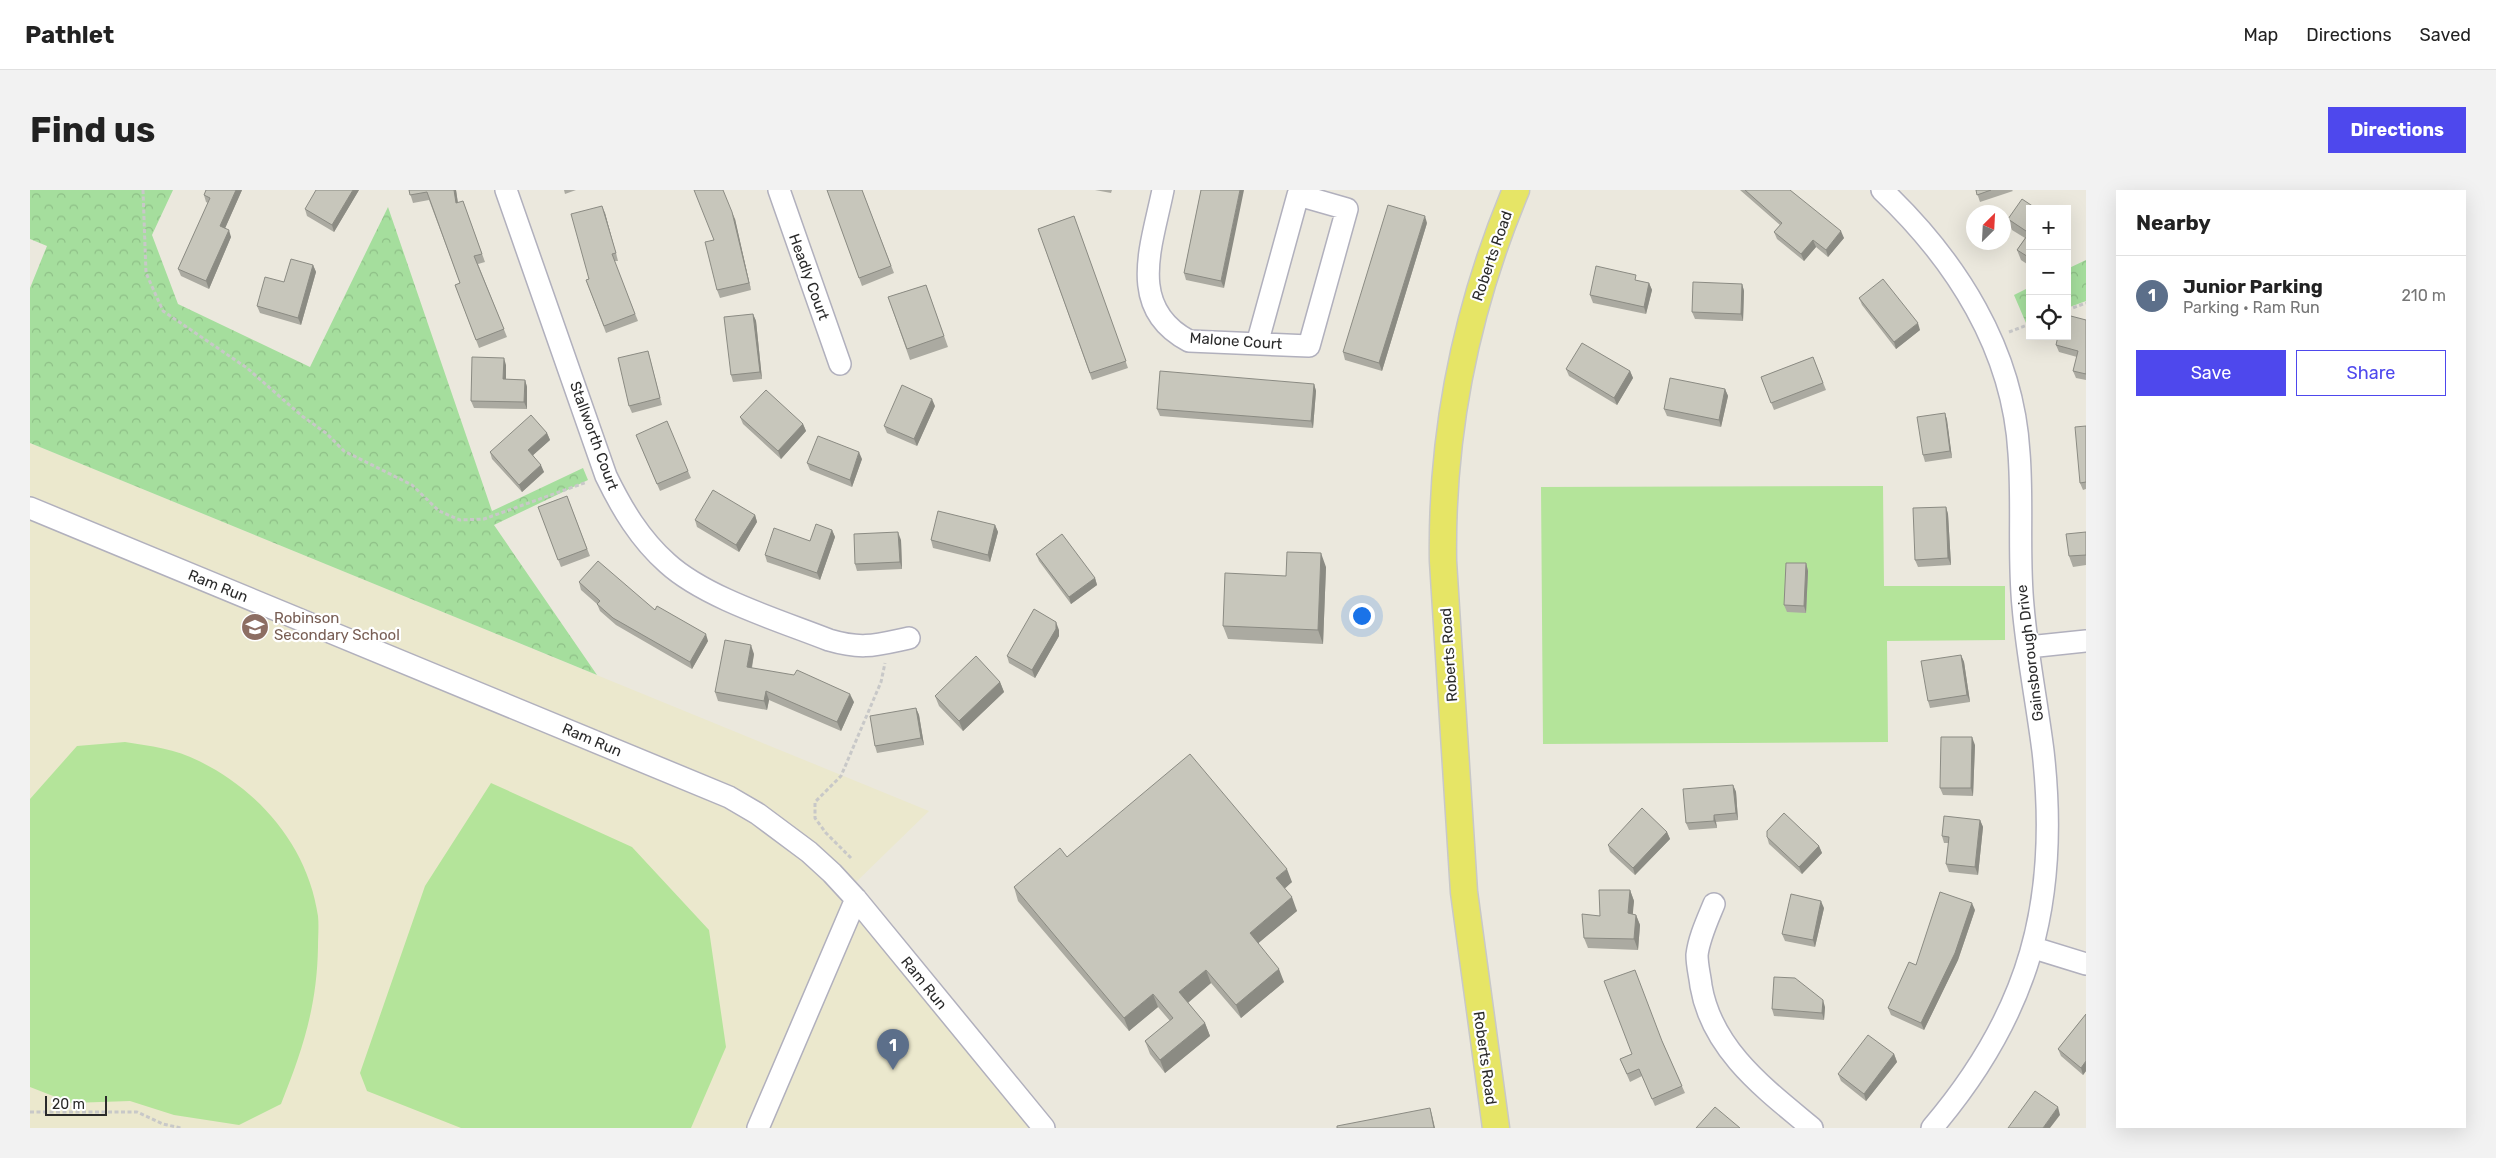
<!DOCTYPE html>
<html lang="en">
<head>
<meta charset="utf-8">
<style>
	:root { --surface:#fff; --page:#f2f2f2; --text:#222; --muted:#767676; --line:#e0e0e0; --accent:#4e48ed }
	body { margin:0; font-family:Rubik,sans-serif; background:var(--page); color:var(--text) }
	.controls { position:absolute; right:15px; top:15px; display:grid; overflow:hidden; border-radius:0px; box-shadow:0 5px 20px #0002 }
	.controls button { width:45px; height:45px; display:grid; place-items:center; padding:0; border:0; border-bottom:1px solid var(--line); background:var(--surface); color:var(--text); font:25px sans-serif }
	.compass { position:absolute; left:1936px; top:15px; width:45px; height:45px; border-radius:50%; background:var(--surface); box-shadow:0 5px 20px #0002; rotate:24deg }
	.scale { position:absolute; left:15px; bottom:12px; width:62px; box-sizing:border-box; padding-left:5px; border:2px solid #2a2a2a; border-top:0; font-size:14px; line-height:18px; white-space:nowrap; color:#2a2a2a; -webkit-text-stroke:4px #fff; paint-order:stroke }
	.you { position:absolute; left:1331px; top:425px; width:18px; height:18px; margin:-12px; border:4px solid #fff; border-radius:50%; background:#1a73e8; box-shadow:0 0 0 8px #1a73e833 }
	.badge { display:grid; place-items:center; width:32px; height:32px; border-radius:50%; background:var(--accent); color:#fff; font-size:16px; font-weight:700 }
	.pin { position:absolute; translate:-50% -41px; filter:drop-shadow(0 1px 2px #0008) }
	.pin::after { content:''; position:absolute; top:26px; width:18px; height:15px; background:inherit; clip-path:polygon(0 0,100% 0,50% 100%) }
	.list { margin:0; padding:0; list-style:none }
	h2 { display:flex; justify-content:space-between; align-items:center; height:65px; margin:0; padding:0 20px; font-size:21px }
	h2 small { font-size:16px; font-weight:400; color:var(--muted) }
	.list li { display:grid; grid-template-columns:32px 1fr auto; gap:15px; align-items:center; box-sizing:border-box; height:80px; padding:0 20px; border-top:1px solid var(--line) }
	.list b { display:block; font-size:19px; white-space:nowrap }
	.list p { margin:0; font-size:16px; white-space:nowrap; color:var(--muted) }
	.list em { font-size:16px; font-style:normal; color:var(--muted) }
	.actions { display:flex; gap:10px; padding:15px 20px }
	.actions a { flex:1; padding:11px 0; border:1px solid var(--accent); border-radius:0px; text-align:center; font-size:18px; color:var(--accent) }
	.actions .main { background:var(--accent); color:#fff }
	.icon { flex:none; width:28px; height:28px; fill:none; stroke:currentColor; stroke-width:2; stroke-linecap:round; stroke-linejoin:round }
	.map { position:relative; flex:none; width:2056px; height:938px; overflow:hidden; border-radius:0px }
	header { display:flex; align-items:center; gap:30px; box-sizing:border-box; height:70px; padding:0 25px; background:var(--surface); border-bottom:1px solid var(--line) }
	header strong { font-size:24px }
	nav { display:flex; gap:28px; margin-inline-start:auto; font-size:18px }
	.intro { display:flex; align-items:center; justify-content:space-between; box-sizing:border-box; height:120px; padding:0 30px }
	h1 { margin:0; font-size:35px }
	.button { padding:12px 22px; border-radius:0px; background:var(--accent); color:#fff; font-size:18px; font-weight:700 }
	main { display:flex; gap:30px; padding:0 30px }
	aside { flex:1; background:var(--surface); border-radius:0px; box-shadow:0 5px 20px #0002 }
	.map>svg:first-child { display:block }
</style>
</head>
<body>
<header>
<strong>Pathlet</strong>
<nav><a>Map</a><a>Directions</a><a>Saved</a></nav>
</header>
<div class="intro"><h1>Find us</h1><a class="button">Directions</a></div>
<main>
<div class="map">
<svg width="2056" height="938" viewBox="0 0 2056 938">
	<defs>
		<pattern id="forest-crowns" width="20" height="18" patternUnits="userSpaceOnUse" patternTransform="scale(1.25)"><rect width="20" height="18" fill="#a5de9d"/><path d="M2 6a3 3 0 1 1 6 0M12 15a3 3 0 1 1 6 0" fill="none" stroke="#8ebf87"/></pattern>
	</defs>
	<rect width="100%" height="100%" fill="#ebe8dd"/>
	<path fill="#ebe8cd" d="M0 253 899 621 822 696 1023 938H0Z"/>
	<path fill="url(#forest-crowns)" d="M0 0H143L122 45 148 114 280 177 358 17 462 321 553 278 558 290 464 335 567 485 0 253V98L17 56 0 49Z
		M2056 70V111L2037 118V79Z
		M2000 97V132L1996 133 1984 105Z"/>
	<path fill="#b4e49a" d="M1853 296 1854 396H1975V450L1857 451 1858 552 1513 554 1511 297Z
		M95 552C120 556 146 559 169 571 230 601 278 657 288 726 289 736 288 747 288 757 287 816 273 859 251 914L209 935 144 925 100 911 41 913 0 897V609L47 556Z
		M461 593 602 657 679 740 696 857 661 938H431L337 901 330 883 395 696Z"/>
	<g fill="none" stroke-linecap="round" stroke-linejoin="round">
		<g stroke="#b1b0bd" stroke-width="24">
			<path id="minor" d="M476 0 576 286C592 319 610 349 637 373 675 408 751 431 799 450 833 460 846 455 879 448
				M749 0 810 174
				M1133 0C1122 55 1096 118 1159 151L1279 156 1317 19 1268 5 1227 154
				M1852 0C1926 70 1983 159 1989 263 1993 314 1988 365 1993 416 1997 464 2007 513 2013 561 2030 711 2000 823 1902 938
				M0 318 699 607 728 624 779 662 802 683 826 709 1014 938
				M1998 457 2056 451
				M1684 714C1677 731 1669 748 1667 765 1667 776 1670 786 1671 796 1682 860 1735 899 1782 938
				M2004 758 2056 774
				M728 938 826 709"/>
		</g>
		<g stroke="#c8c8c8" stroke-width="29">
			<path id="major" d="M1466 938 1434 702 1413 371C1411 243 1436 119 1486 0"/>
		</g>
		<path stroke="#c8c8c8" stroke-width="3" stroke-dasharray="4 2.5" stroke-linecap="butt" d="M113 0 116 83 133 121 217 178 272 226 296 243 314 261 382 295 409 321 430 330 454 329 557 292
			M2037 120 2056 113
			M1979 142 2000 134
			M821 668 796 643 785 628V612L811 586 851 492 855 473
			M0 922H107L133 934 151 938"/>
		<use href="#minor" stroke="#fff" stroke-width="21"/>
		<use href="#major" stroke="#e6e566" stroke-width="26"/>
	</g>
	<path fill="#abaaa1" d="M176 0H212L195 38 201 47 179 99 151 86 148 79 178 13 176 12 174 5Z
		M329 0 304 42 277 26 275 19Z
		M379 0H426L428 13 433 11 455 72 448 74 477 147 449 158 425 95 430 93 399 10 383 13Z
		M534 0H546L535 4Z
		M797 0H832L864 83 832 96Z
		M1065 0H1082L1081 3Z
		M1171 0 1194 98 1156 90 1154 83Z
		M1710 0H1760L1814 48 1798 67 1786 57 1774 71 1747 49 1744 42 1750 35Z
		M1946 0H1982L1983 1 1950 12Z
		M2000 19V76L1991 70 1987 60 1995 48 1982 40 1978 29Z
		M575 23 588 71H584L608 131 576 143 556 90 559 89Z
		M1044 26 1098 178 1062 190 1008 39Z
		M705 29 721 100 690 108 687 100 683 50Z
		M1397 33 1352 181 1315 170 1313 162Z
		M283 75 286 82 271 135 230 123 227 116 254 92Z
		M1608 91 1619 93 1622 100 1616 124 1563 113 1560 105Z
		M1712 94 1714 101 1713 131 1665 129 1662 122Z
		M896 95 918 157 880 170 858 107Z
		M1829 108 1890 140 1866 159 1832 115Z
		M723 124 726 131 732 189 703 192 701 185Z
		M2056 130V190L2046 188 2043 181 2047 167 2029 162 2026 155Z
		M618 161 620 168 632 215 602 223 599 216Z
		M1783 167 1796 200 1744 220 1731 187Z
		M476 175V189L495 190 497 197V219L444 218 441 211Z
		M1536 179 1600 181 1603 188 1587 215 1539 186Z
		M1284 194 1286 201 1283 238 1130 226 1127 219Z
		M1695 199 1698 206 1691 237 1637 226 1634 219Z
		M905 216 887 256 857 243 854 236Z
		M1915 223 1917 230 1922 268 1895 272 1893 265Z
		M710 227 773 234 776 241 751 269 713 234Z
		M2056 236V299L2053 300 2050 293Z
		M517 243 520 250 503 265 514 282 492 302 462 269 460 262Z
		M606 245 658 281 661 288 630 301Z
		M832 269 822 297 780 280 777 273Z
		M537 306 560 366 531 377 508 317Z
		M1916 317 1918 324 1921 375 1888 377 1885 370Z
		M725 325 727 332 709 362 667 337 665 330Z
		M965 335 968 342 960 372 903 358 901 350Z
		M802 340 805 347 790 390 737 372 735 365 780 351Z
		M2056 342V375L2043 377 2039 366Z
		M871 350 872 379 827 381 825 374Z
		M1006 364 1065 388 1067 395 1041 414 1009 371Z
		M1776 373 1778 381 1776 423 1757 422 1754 415Z
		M1296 377 1293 454 1198 449 1193 436 1256 386Z
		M549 392 625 420 678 451 662 479 586 435 570 421 567 414 551 400Z
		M1029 440V446L1005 488 979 473 977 466Z
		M724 464 722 478 824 512 811 541 739 510 737 520 688 511 685 502Z
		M1931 465 1934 472 1940 512 1900 518 1898 511Z
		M970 492 974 502 933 541 909 516 905 506Z
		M886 518 889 525 894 555 847 563 845 556Z
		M1945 555 1943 606 1913 605 1910 598Z
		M1703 595 1706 602 1708 630 1686 632 1687 638 1659 640 1656 633Z
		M1950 630 1953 637 1948 685 1919 682 1916 674 1919 653H1914L1912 646Z
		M1637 642 1640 649 1605 685 1580 662 1578 655Z
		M1737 647 1789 656 1792 663 1772 684 1739 654Z
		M1037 667 1262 692 1254 698 1267 721 1228 753 1254 792 1211 828 1181 793 1158 813 1175 833 1180 846 1135 883 1120 864 1115 851 1140 831 1128 817 1099 841 988 711 984 697Z
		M1600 700 1604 711 1602 724 1606 725 1610 735 1608 760 1558 758 1554 748 1570 726Z
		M1794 718 1785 757 1755 751 1752 744Z
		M1945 720 1928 770 1894 840 1861 825 1858 818 1886 775Z
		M1795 817 1794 830 1744 826 1742 819Z
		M2056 824V881L2053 885 2031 866 2028 859Z
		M1632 851 1655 903 1625 916 1612 886 1600 892 1590 869Z
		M1864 864 1867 872 1836 911 1811 891 1808 884Z"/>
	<path fill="#8b8b83" d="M206 0H212L193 43 190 36Z
		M323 0H329L304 42 302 35Z
		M424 0H426L429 21 426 13Z
		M1210 0H1214L1194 98 1191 91Z
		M572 16 575 23 588 71 586 63Z
		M702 22 705 29 721 100 719 93Z
		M1395 26 1397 33 1352 181 1349 173Z
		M199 40 201 47 179 99 176 91Z
		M2037 40 2041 50 2037 55Z
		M1811 41 1814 48 1798 67 1796 60Z
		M1783 50 1786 57 1774 71 1771 64Z
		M283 75 286 82 271 135 268 128Z
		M1619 93 1622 100 1616 124 1614 117Z
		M1712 94 1714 101 1713 131 1711 124Z
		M723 124 726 131 732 189 730 182Z
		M1888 133 1890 140 1866 159 1864 152Z
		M474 168 476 175V196L473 189Z
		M1600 181 1603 188 1587 215 1584 208Z
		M495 190 497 197V219L494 212Z
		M1284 194 1286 201 1283 238 1281 231Z
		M1695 199 1698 206 1691 237 1689 230Z
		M902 209 905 216 887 256 884 249Z
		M1915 223 1917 230 1922 268 1920 261Z
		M773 234 776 241 751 269 748 261Z
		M517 243 520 250 501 267 498 260Z
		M829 262 832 269 822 297 820 290Z
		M511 275 514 282 492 302 489 295Z
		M1916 317 1918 324 1921 375 1918 368Z
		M725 325 727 332 709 362 706 355Z
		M965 335 968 342 960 372 958 365Z
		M802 340 805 347 790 390 787 383Z
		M868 342 871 350 872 379 870 372Z
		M1291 363 1296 377 1293 454 1288 440Z
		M1776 373 1778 381 1776 423 1774 416Z
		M1065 388 1067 395 1041 414 1039 407Z
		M1026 432 1029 440V446L1005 488 1002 480Z
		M676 444 678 451 662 479 660 472Z
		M721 455 724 464 720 486 717 477Z
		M1931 465 1934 472 1940 512 1937 505Z
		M970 492 974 502 933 541 929 531Z
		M736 501 739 510 737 520 734 511Z
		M820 504 824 512 811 541 807 532Z
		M886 518 889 525 894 555 891 548Z
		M1942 547 1945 555 1943 606 1941 598Z
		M1703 595 1706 602 1708 630 1706 623Z
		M1684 625 1686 632 1687 638 1684 631Z
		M1950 630 1953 637 1948 685 1945 677Z
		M1637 642 1640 649 1605 685 1603 678Z
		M1789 656 1792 663 1772 684 1769 677Z
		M1257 679 1262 692 1251 702 1246 688Z
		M1600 700 1604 711 1602 733 1598 723Z
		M1262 707 1267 721 1225 756 1220 743Z
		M1791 711 1794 718 1785 757 1783 750Z
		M1942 713 1945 720 1928 770 1894 840 1891 833Z
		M1606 725 1610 735 1608 760 1604 749Z
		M1249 779 1254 792 1211 828 1206 815Z
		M1176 780 1181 793 1154 816 1149 802Z
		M1123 804 1128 817 1099 841 1094 828Z
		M1793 810 1795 817 1794 830 1792 823Z
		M1175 833 1180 846 1135 883 1130 870Z
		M1864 864 1867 872 1836 911 1834 904Z
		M2056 871V881L2053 885 2051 878Z
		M2028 917 2030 925 2020 938H2013Z
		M1400 918 1402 925 1405 938H1404Z"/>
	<path fill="#c7c6bb" stroke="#8b8b83" d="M176 0H206L190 36 199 40 176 91 148 79 180 8 174 5Z
		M286 0H323L302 35 275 19Z
		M379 0H424L426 13 433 11 452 64 444 66 474 139 446 150 425 95 430 93 397 2 380 5Z
		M664 0H693L702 22 719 93 687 100 675 52 684 50Z
		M797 0H832L861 76 829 88Z
		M1171 0H1210L1191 91 1154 83Z
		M1715 0H1760L1811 41 1796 60 1783 50 1771 64 1744 42 1752 33Z
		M1946 0H1961L1947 5Z
		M1992 9 2007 19H2000V68L1987 60 1999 43 1978 29Z
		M1358 15 1395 26 1349 173 1313 162Z
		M572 16 586 63 582 64 605 124 574 136 556 90 559 89 541 24Z
		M1044 26 1096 171 1060 183 1008 39Z
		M261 69 283 75 268 128 227 116 235 87 254 92Z
		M1566 76 1606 85 1605 90 1619 93 1614 117 1560 105Z
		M1853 89 1888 133 1864 152 1829 108Z
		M1663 92 1712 94 1711 124 1662 122Z
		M896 95 914 146 877 159 858 107Z
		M723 124 730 182 701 185 694 127Z
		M2037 125 2056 130V184L2043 181 2048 161 2026 155 2028 146H2037Z
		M1552 153 1600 181 1584 208 1536 179Z
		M618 161 630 208 599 216 588 168Z
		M442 167 474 168 473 189 495 190 494 212 441 211Z
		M1783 167 1793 193 1741 213 1731 187Z
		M1130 181 1284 194 1281 231 1127 219Z
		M1640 188 1695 199 1689 230 1634 219Z
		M872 195 902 209 884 249 854 236Z
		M736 200 773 234 748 261 710 227Z
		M1915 223 1920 261 1893 265 1887 227Z
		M501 225 517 243 498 260 511 275 489 295 460 262Z
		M637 231 658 281 627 294 606 245Z
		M2056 236V292L2050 293 2045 237Z
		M788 246 829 262 820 290 777 273Z
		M683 300 725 325 706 355 665 330Z
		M537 306 557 359 528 370 508 317Z
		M1916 317 1918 368 1885 370 1883 318Z
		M908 321 965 335 958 365 901 350Z
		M786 334 802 340 787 383 735 365 744 338 780 351Z
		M868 342 870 372 825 374 824 344Z
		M2056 342V365L2039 366 2036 344Z
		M1032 344 1065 388 1039 407 1006 364Z
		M1257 362 1291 363 1288 440 1193 436 1195 383 1256 386Z
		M568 371 625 420 627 416 676 444 660 472 583 428 567 414 570 411 549 392Z
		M1756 373H1776L1774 416 1754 415Z
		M1004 419 1026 432V439L1002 480 977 466Z
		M695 450 721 455 717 477 764 485 767 480 820 504 807 532 736 501 734 511 685 502Z
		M1931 465 1937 505 1898 511 1891 471Z
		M946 466 970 492 929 531 905 506Z
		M886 518 891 548 845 556 840 526Z
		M1911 547H1942L1941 598H1910Z
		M1160 564 1257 679 1246 688 1262 707 1220 743 1249 779 1206 815 1176 780 1149 802 1175 833 1130 870 1115 851 1143 828 1123 804 1094 828 984 697 1030 658 1037 667Z
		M1703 595 1706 623 1684 625V631L1656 633 1653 599Z
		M1612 618 1637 642 1603 678 1578 655Z
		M1754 623 1789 656 1769 677 1737 647V641Z
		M1914 626 1950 630 1945 677 1916 674 1919 647 1912 646Z
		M1569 700H1600L1598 723 1606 725 1604 749 1554 748 1552 724 1570 726Z
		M1910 702 1942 713 1925 763 1891 833 1858 818 1879 772 1886 775Z
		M1761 704 1791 711 1783 750 1752 744Z
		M1605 780 1632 851 1652 896 1622 909 1609 879 1597 884 1590 869 1602 864 1574 791Z
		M1744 787 1765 788 1793 810 1792 823 1742 819Z
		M2056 824V871L2051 878 2028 859Z
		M1838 845 1864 864 1834 904 1808 884Z
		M2005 901 2028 917 2013 938H1978Z
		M1685 917 1710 938H1666Z
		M1400 918 1404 938H1307V936Z"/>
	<defs>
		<g id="school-disc" transform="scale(1.4375)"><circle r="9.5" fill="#8d6e63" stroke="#fff"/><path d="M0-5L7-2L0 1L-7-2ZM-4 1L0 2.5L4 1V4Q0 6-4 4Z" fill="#fff"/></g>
	</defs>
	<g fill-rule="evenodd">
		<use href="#school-disc" x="225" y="437"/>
	</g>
	<g text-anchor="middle" stroke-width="4.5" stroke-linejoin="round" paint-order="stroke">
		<g font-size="15" fill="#2a2a2a" stroke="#fff">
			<text transform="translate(1462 66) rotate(-71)" y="5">Roberts Road</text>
			<text transform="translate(779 87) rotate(70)" y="5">Headly Court</text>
			<text transform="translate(1206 151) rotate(4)" y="5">Malone Court</text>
			<text transform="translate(564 246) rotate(70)" y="5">Stallworth Court</text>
			<text transform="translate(188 396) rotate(22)" y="5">Ram Run</text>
			<text transform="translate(2000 463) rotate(-97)" y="5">Gainsborough Drive</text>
			<text transform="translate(1419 465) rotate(-94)" y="5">Roberts Road</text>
			<text transform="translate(562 550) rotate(23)" y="5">Ram Run</text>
			<text transform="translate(894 793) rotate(51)" y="5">Ram Run</text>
			<text transform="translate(1455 868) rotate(82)" y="5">Roberts Road</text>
		</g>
		<g font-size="15" fill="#785e54" stroke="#fff" text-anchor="start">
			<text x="244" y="433">Robinson<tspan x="244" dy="17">Secondary School</tspan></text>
		</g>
	</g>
</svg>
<div class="controls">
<button>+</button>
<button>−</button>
<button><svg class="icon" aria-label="locate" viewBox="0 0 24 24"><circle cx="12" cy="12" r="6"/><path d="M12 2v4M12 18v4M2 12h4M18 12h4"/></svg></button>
</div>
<svg class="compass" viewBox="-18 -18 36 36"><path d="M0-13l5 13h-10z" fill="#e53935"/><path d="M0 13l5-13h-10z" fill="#767676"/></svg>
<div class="scale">20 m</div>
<div class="you"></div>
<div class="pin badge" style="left:863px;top:880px;background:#5c6f8a">1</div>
</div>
<aside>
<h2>Nearby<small></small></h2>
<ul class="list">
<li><span class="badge" style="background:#5c6f8a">1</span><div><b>Junior Parking</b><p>Parking · Ram Run</p></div><em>210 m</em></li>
</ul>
<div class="actions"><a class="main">Save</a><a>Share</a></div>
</aside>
</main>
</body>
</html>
